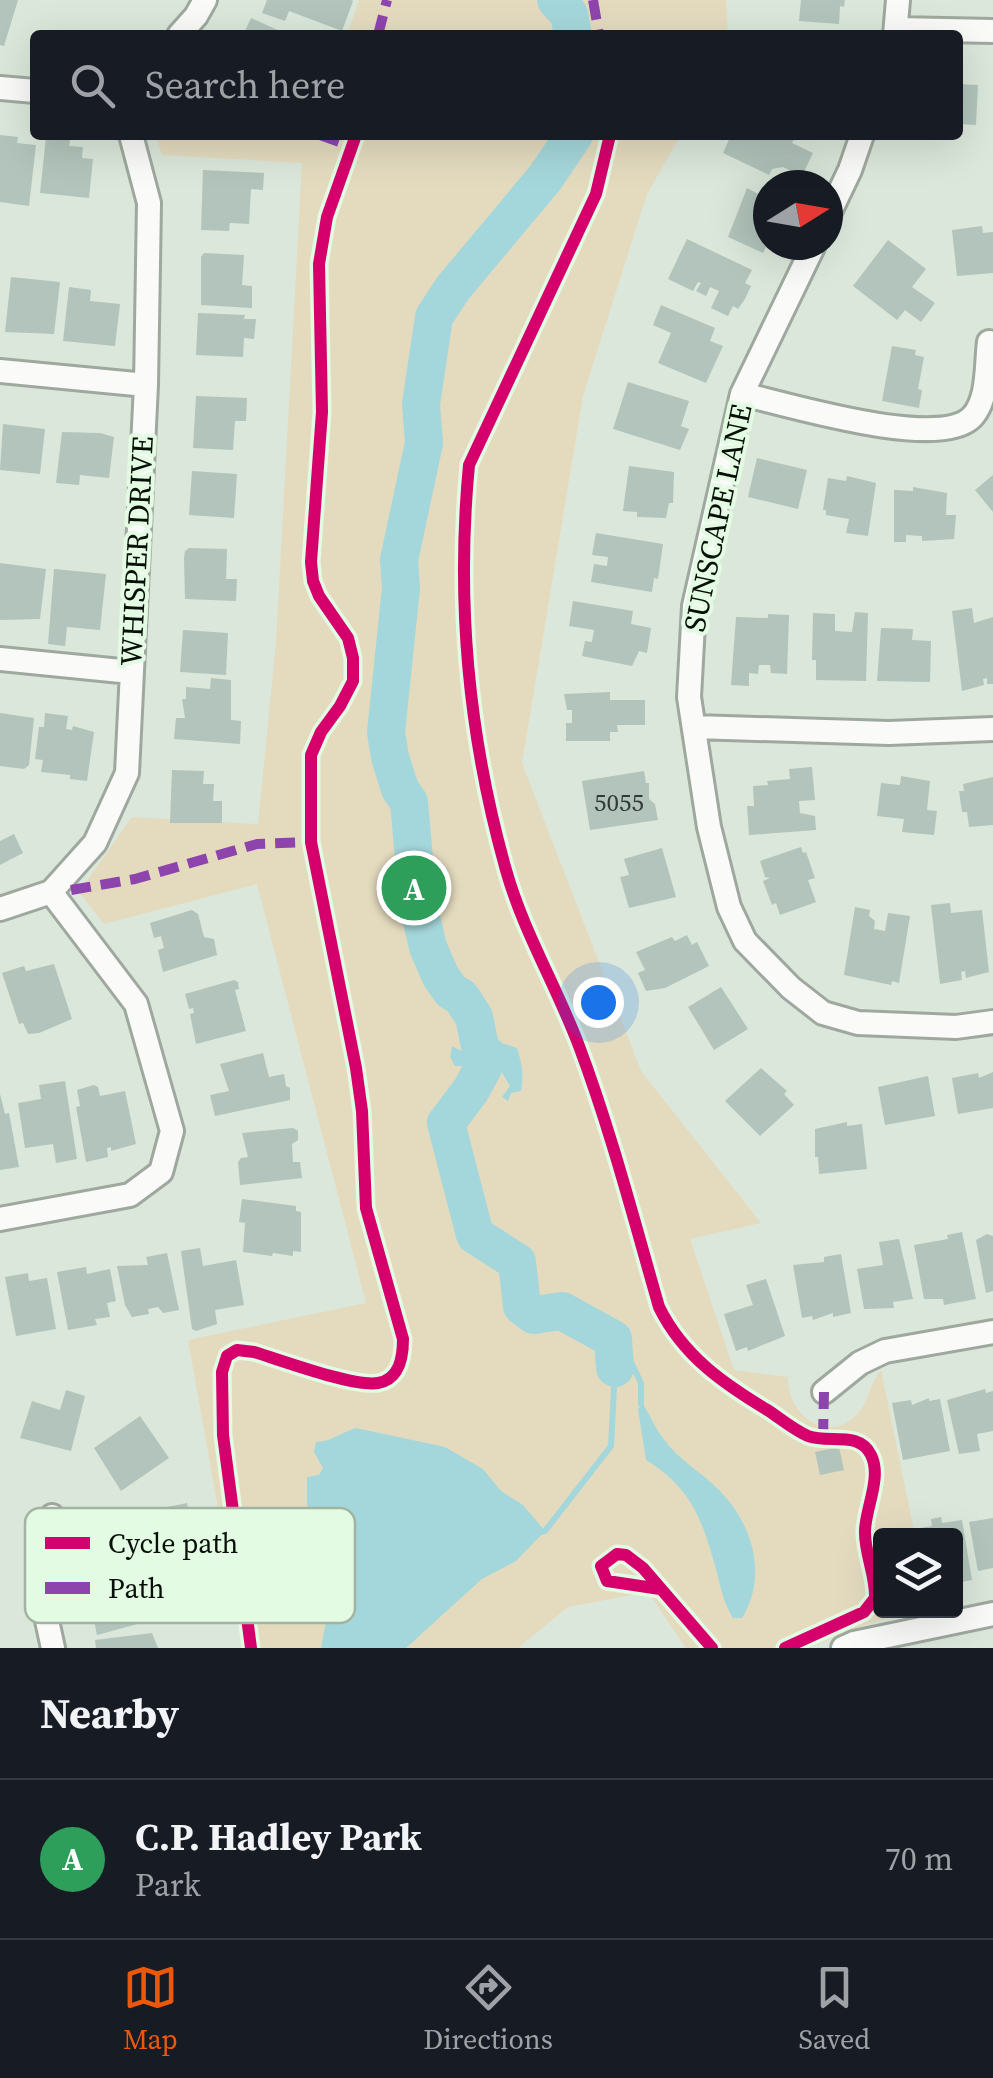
<!DOCTYPE html>
<html lang="en">
<head>
<meta charset="utf-8">
<style>
	:root { --surface:#171b24; --page:#242831; --text:#f1f3f6; --muted:#9ea1a6; --line:#363941; --accent:#ea580c }
	body { margin:0; font-family:"Source Serif 4",serif; background:var(--page); color:var(--text) }
	.controls { position:absolute; right:30px; bottom:30px; display:grid; overflow:hidden; border-radius:10px; box-shadow:0 10px 40px #0002 }
	.controls button { width:90px; height:90px; display:grid; place-items:center; padding:0; border:0; border-bottom:2px solid var(--line); background:var(--surface); color:var(--text); font:50px sans-serif }
	.compass { position:absolute; left:753px; top:170px; width:90px; height:90px; border-radius:50%; background:var(--surface); box-shadow:0 10px 40px #0002; rotate:79deg }
	.you { position:absolute; left:598px; top:1002px; width:35px; height:35px; margin:-25px; border:8px solid #fff; border-radius:50%; background:#1a73e8; box-shadow:0 0 0 15px #1a73e833 }
	.badge { display:grid; place-items:center; width:65px; height:65px; border-radius:50%; background:var(--accent); color:#fff; font-size:32px; font-weight:700 }
	.pin { position:absolute; translate:-50% -50%; border:5px solid #fff; box-shadow:0 2px 10px #0006 }
	.list { margin:0; padding:0; list-style:none }
	h2 { display:flex; justify-content:space-between; align-items:center; height:130px; margin:0; padding:0 40px; font-size:42px }
	h2 small { font-size:32px; font-weight:400; color:var(--muted) }
	.list li { display:grid; grid-template-columns:65px 1fr auto; gap:30px; align-items:center; box-sizing:border-box; height:160px; padding:0 40px; border-top:2px solid var(--line) }
	.list b { display:block; font-size:38px; white-space:nowrap }
	.list p { margin:0; font-size:32px; white-space:nowrap; color:var(--muted) }
	.list em { font-size:32px; font-style:normal; color:var(--muted) }
	.icon { flex:none; width:55px; height:55px; fill:none; stroke:currentColor; stroke-width:2; stroke-linecap:round; stroke-linejoin:round }
	.map { position:relative; flex:none; width:993px; height:1648px; overflow:hidden }
	.search { position:absolute; background:var(--surface); box-shadow:0 10px 40px #0002; left:30px; right:30px; top:30px; height:110px; display:flex; align-items:center; gap:25px; box-sizing:border-box; padding:0 35px; border-radius:10px; color:var(--muted); font-size:38px }
	.sheet { height:290px; background:var(--surface) }
	nav { display:flex; justify-content:space-around; align-items:center; box-sizing:border-box; height:140px; border-top:2px solid var(--line); background:var(--surface); font-size:28px; color:var(--muted) }
	nav a { display:grid; justify-items:center; gap:5px }
	nav .on { color:var(--accent) }
	.map>svg:first-child { display:block }
</style>
</head>
<body>
<div class="map">
<svg width="993" height="1648" viewBox="0 0 993 1648">
	<rect width="100%" height="100%" fill="#dbe7da"/>
	<path fill="#e4dbbf" d="M359 0H726L728 35H347Z
		M155 135H681L647 194 583 396 522 763 641 1071 761 1223 690 1239 734 1370 788 1377C787 1416 829 1447 859 1412 870 1399 869 1384 881 1370L915 1535 880 1536V1610L919 1611 870 1623 809 1648H686L648 1592 568 1607 518 1648H243L188 1340 366 1303 257 884 104 924 79 892 132 817 258 824 276 642 302 163 162 155Z"/>
	<path fill="#a4d7db" d="M489 1031 502 1043 517 1048C522 1064 524 1074 521 1091L511 1093 508 1101 502 1097 510 1086 498 1066 489 1068 484 1084 473 1095 471 1090 478 1071 472 1066H455L450 1057 452 1046 471 1056 478 1034Z
		M643 1404C650 1415 655 1428 663 1438 678 1460 702 1472 720 1491 753 1525 768 1576 742 1618H733C724 1604 721 1589 717 1573 703 1522 693 1489 646 1460L638 1409Z
		M356 1428 445 1447 483 1469 501 1491 523 1505 545 1531 516 1561 482 1579 406 1648H321L330 1600 307 1504V1477L319 1475 323 1468 314 1452 316 1442C330 1442 342 1432 356 1428Z"/>
	<g fill="none" stroke-linecap="round" stroke-linejoin="round">
		<path stroke="#a4d7db" stroke-width="6" d="M616 1354 630 1360 641 1383V1404
			M541 1532 545 1531 611 1446 615 1368"/>
		<path stroke="#a4d7db" stroke-width="38" d="M556 0 569 14 573 35
			M574 135 545 178 453 288 434 317 421 404 424 443 399 560 401 588 386 732 390 757 400 789 409 802 418 904 428 947 441 977 451 991 461 997 474 1017 484 1066 471 1090 446 1123 475 1235 517 1262 522 1306 534 1315 562 1311 613 1339 615 1368"/>
	</g>
	<path fill="#b2c4bb" d="M0 0H18L4 46 0 45Z
		M267 0H351L353 1 342 31 289 11 285 21 262 13Z
		M801 0H845L844 7 840 6 839 24 799 21Z
		M251 18 282 32 280 35H243Z
		M958 84 978 85 976 125 958 124Z
		M0 135 18 137 17 143 36 145 29 206 0 202Z
		M731 135H796L792 143 813 153 802 176 783 167 772 169 769 175 723 153Z
		M46 137 70 140 69 146 83 147 82 158 93 159 89 198 40 193Z
		M203 170 264 173 263 190 251 189 249 224 230 223 229 231 201 230Z
		M747 188 768 199V243L763 253 728 237Z
		M982 226 983 233 993 232V273L957 276 952 230Z
		M687 239 752 270 745 283 751 286 745 299 738 309 733 306 728 316 711 308 719 291 710 287 706 296 696 291 701 283 698 282 693 291 668 279Z
		M888 240 926 269 912 287 935 303 921 322 905 310 897 320 853 286Z
		M204 253 244 255 242 285 252 286V308L201 305V257Z
		M11 277 60 282 54 334 5 332Z
		M69 287 91 290 90 301 120 304 115 346 63 341Z
		M661 305 715 328 710 341 723 346 706 383 658 363 671 333 653 325Z
		M198 313 245 315 244 319H256L254 339 244 338 243 357 196 355Z
		M892 346 916 350 915 355 924 357 918 389 922 390 919 408 882 401Z
		M628 382 689 401 681 426 689 429 680 450 613 429Z
		M196 396 247 398 246 421H235L233 450 193 448Z
		M3 424 45 429 40 474 0 470Z
		M62 432 100 433 114 437 109 478 80 475 79 485 56 483Z
		M757 458 807 470 798 509 748 497Z
		M629 466 674 472 673 503H669L666 518 637 517V512L623 511Z
		M192 471 237 474 234 518 189 515Z
		M993 475V512L975 490Z
		M847 476 876 483 868 536 846 533 849 519 826 515V510H823L828 478 846 481Z
		M913 487 947 493 946 515H956L954 539 922 541V536L906 535V542H894V490L913 491Z
		M596 533 663 544 658 579 654 578 652 592 591 582 594 564 607 566 608 557 592 555Z
		M189 548 227 549 226 579H237L236 601 185 599 184 558 185 551Z
		M0 563 46 569 40 619 0 620Z
		M54 569 106 574 100 630 67 627 65 646 48 644Z
		M573 601 633 611 631 624 651 628 647 653 639 651 632 666 582 656 585 641 592 642 594 630 569 626Z
		M972 608 974 623 993 617V684H987V678L983 679 984 685 962 691 952 611Z
		M855 612 868 613 866 681 816 680V660H812L813 613 835 614V631L852 632Z
		M768 614 789 615 787 674 771 673 770 665H759L758 674 749 673V686L731 685 736 617 768 618Z
		M881 628 913 629 912 640 931 641 930 682 877 681Z
		M183 630 228 633 226 675 180 672Z
		M211 678 231 680V720L241 721 240 744 174 739 176 718H185L182 699H186V687L210 689Z
		M610 692V700H645V725H617L618 732H610V741H566V723H572V710H567L564 694Z
		M0 713 34 718 29 765 24 769 0 766Z
		M45 713 68 716 66 729 72 730 73 726 94 732 87 781 70 779V775L41 772 43 760 35 759 39 727H44Z
		M812 767 815 800 799 801 800 813 815 816 816 830 749 835 747 806H754L753 786 768 785 767 781 790 779 789 769Z
		M172 770 204 771 203 784H214L213 801H222V823H170Z
		M644 771 646 783H649V799L655 804 658 820 590 830 582 781Z
		M901 776 930 781 927 810 937 811 934 835 902 832 904 819 877 816 881 783 900 785Z
		M993 777V825L969 827 967 812H962L959 791H964L963 784Z
		M14 834 23 853 0 865V841Z
		M801 847 803 853 806 852 815 878 808 880 816 902 780 915 776 903 772 905 763 881 770 878 765 877 760 861Z
		M662 848 676 897 629 908 620 877 629 875 624 859Z
		M950 903 951 913 982 910 989 972 966 978 965 971 961 972 962 980 940 984 931 905Z
		M855 907 870 910 869 916 875 921 874 929 885 931 888 913 910 916 899 983 892 981 891 985 844 975Z
		M192 910 198 914 204 937 214 939 217 955 163 972 158 950 164 948 161 936 154 938 150 923Z
		M687 935 692 945 697 942 709 966 665 988 646 991 638 973 645 970 636 952 672 937 675 941Z
		M54 964 72 1019 39 1033 28 1034 23 1023 19 1024 2 973 24 966 26 971Z
		M234 980 238 982 239 989 235 990 246 1031 196 1044 190 1014 194 1013 193 1008 189 1009 185 994Z
		M721 987 748 1029 714 1050 688 1007Z
		M263 1053 269 1077 284 1074 286 1086 290 1088V1100L215 1116 210 1095 229 1091 220 1064Z
		M761 1068 787 1091 784 1094 794 1105 760 1136 725 1101Z
		M993 1072V1108L958 1114 952 1078 978 1073 979 1078Z
		M928 1076 935 1116 885 1125 878 1087Z
		M65 1081 77 1159 56 1163 53 1144 25 1148 18 1103 41 1099 39 1085Z
		M94 1085 98 1087 100 1096 125 1091 136 1144 111 1151V1147L107 1148 108 1157 86 1162 76 1107 80 1106 77 1090Z
		M0 1094 5 1114 9 1113 19 1167 0 1170Z
		M847 1122V1126L862 1124 867 1169 819 1174 818 1157H815V1129Z
		M293 1128 298 1131V1140L292 1144 293 1162H300L302 1178 240 1185 238 1162 241 1158 248 1157 242 1133Z
		M242 1199 296 1206V1211L301 1212V1252L293 1251V1256L273 1253 272 1256 243 1252 245 1223 239 1222Z
		M962 1232 976 1299 944 1305 943 1299H924L914 1245 948 1239 947 1235Z
		M987 1234 993 1236V1291L986 1293 976 1240Z
		M899 1239 913 1299 893 1302 894 1308 864 1309 857 1269 883 1265 879 1242Z
		M200 1248 203 1266 236 1260 244 1305 215 1310 217 1324 196 1331 192 1329 181 1251Z
		M167 1253 179 1310 163 1313 158 1307 148 1309 149 1314 132 1317 125 1305 117 1266 148 1265 146 1257Z
		M841 1254 851 1313 833 1317V1313L813 1320 812 1316 802 1318 793 1265 824 1262V1257Z
		M86 1267 87 1274 110 1269 116 1301 107 1303 110 1317 95 1319 97 1325 68 1330 57 1272Z
		M28 1273 29 1281 47 1278 56 1329 16 1336 5 1277Z
		M766 1279 785 1336 748 1351 747 1347 736 1351 724 1314 753 1305 746 1285Z
		M985 1389 986 1393 993 1391V1431L977 1434 980 1451 959 1454 947 1400Z
		M66 1390 85 1396 71 1451 20 1438 32 1401 60 1410Z
		M929 1398V1401L940 1399 950 1451 903 1460 892 1403 911 1400 912 1405Z
		M140 1416 169 1458 121 1491 94 1448Z
		M839 1447 844 1470 820 1475 815 1452Z
		M187 1503 190 1517 184 1518 192 1554 134 1566V1563L125 1565 120 1542 128 1541 129 1545 149 1541 147 1511Z
		M941 1517 942 1523 962 1520 972 1580 956 1583V1536H915L914 1529 932 1526 931 1519Z
		M993 1518V1568L978 1571 969 1522Z
		M126 1576 132 1601 151 1597 156 1619 97 1635 93 1615H90L87 1585Z
		M152 1633 158 1648H96L95 1640Z"/>
	<g fill="none" stroke-linecap="round" stroke-linejoin="round">
		<g stroke="#9fa89f" stroke-width="28">
			<path id="street" d="M896 29 993 31
				M179 35 196 16 205 0
				M895 35 898 0
				M0 88 35 91
				M828 216 850 170 862 135
				M814 245 742 394 694 606 689 697 709 827 729 907 745 941 791 988 823 1013 858 1023 956 1027 993 1022
				M0 371 146 385
				M742 394C786 404 939 451 972 417 989 399 986 364 989 342
				M0 659 131 672
				M695 727 889 733 993 729
				M0 909 51 892 95 843 127 773 146 385 149 203 131 135
				M0 1219 130 1195 161 1172 172 1131 136 1004 51 892
				M824 1392 860 1363 885 1351 993 1332
				M52 1516 39 1584 53 1648
				M843 1648 854 1643 993 1614"/>
		</g>
		<use href="#street" stroke="#fafbf9" stroke-width="22"/>
		<path stroke="#8e44ad" stroke-width="10" stroke-dasharray="20 10" stroke-linecap="butt" d="M593 0 599 35
			M378 35 387 0
			M320 135 351 146
			M71 890 135 879 257 844 311 842
			M823 1439 824 1392"/>
		<g stroke="#e3fae3" stroke-width="19">
			<path id="cycleway" d="M610 135 596 194 469 465C456 601 469 739 506 870 523 931 557 987 579 1046 611 1131 634 1220 659 1307 683 1356 724 1384 769 1411 781 1419 794 1430 808 1436 828 1444 859 1430 871 1455 882 1477 866 1507 865 1530 864 1553 876 1575 875 1598L864 1612 785 1648
				M660 1589 607 1581 601 1566 617 1554 626 1555 643 1568 712 1648
				M251 1648 223 1435 222 1372 227 1356 237 1350 254 1352C281 1360 353 1387 378 1383 400 1379 403 1357 403 1339L366 1208 362 1111 356 1068 311 842V755L321 732 340 706 353 681V658L348 638 319 596 313 581 311 562 322 412 319 264 327 217 356 135"/>
		</g>
		<use href="#cycleway" stroke="#d6006c" stroke-width="12"/>
	</g>
	<g text-anchor="middle" stroke-width="8" stroke-linejoin="round" paint-order="stroke">
		<g font-size="25" fill="#323c35">
			<text x="619" y="811">5055</text>
		</g>
		<g font-size="30" fill="#080f08" stroke="#e3fae3">
			<text transform="translate(718 518) rotate(-78)" y="10">SUNSCAPE LANE</text>
			<text transform="translate(137 551) rotate(-87)" y="10">WHISPER DRIVE</text>
		</g>
	</g>
	<rect x="25" y="1508" width="330" height="115" rx="15" fill="#e3fae3" stroke="#a1b4a1" stroke-width="2.5"/>
	<rect x="45" y="1537" width="45" height="12" fill="#d6006c"/>
	<rect x="45" y="1582" width="45" height="12" fill="#8e44ad"/>
	<g font-size="28" fill="#080f08">
		<text x="108" y="1553">Cycle path</text>
		<text x="108" y="1598">Path</text>
	</g>
</svg>
<div class="controls">
<button><svg class="icon" aria-label="layers" viewBox="0 0 24 24"><path d="M12 4l9 5-9 5-9-5zM3 14l9 5 9-5"/></svg></button>
</div>
<svg class="compass" viewBox="-18 -18 36 36"><path d="M0-13l5 13h-10z" fill="#e53935"/><path d="M0 13l5-13h-10z" fill="#9ea1a6"/></svg>
<div class="you"></div>
<div class="pin badge" style="left:414px;top:888px;background:#2e9e5b">A</div>
<div class="search"><svg class="icon" aria-label="search" viewBox="0 0 24 24"><circle cx="10" cy="10" r="6"/><path d="M15 15l6 6"/></svg>Search here</div>
</div>
<section class="sheet">
<h2>Nearby<small></small></h2>
<ul class="list">
<li><span class="badge" style="background:#2e9e5b">A</span><div><b>C.P. Hadley Park</b><p>Park</p></div><em>70 m</em></li>
</ul>
</section>
<nav>
<a class="on"><svg class="icon" aria-label="map" viewBox="0 0 24 24"><path d="M3 6l6-2 6 2 6-2v14l-6 2-6-2-6 2zM9 4v14M15 6v14"/></svg>Map</a>
<a><svg class="icon" aria-label="directions" viewBox="0 0 24 24"><path d="M12 3l9 9-9 9-9-9zM9 14v-3h6M13 9l2 2-2 2"/></svg>Directions</a>
<a><svg class="icon" aria-label="saved" viewBox="0 0 24 24"><path d="M7 4h10v16l-5-4-5 4z"/></svg>Saved</a>
</nav>
</body>
</html>
